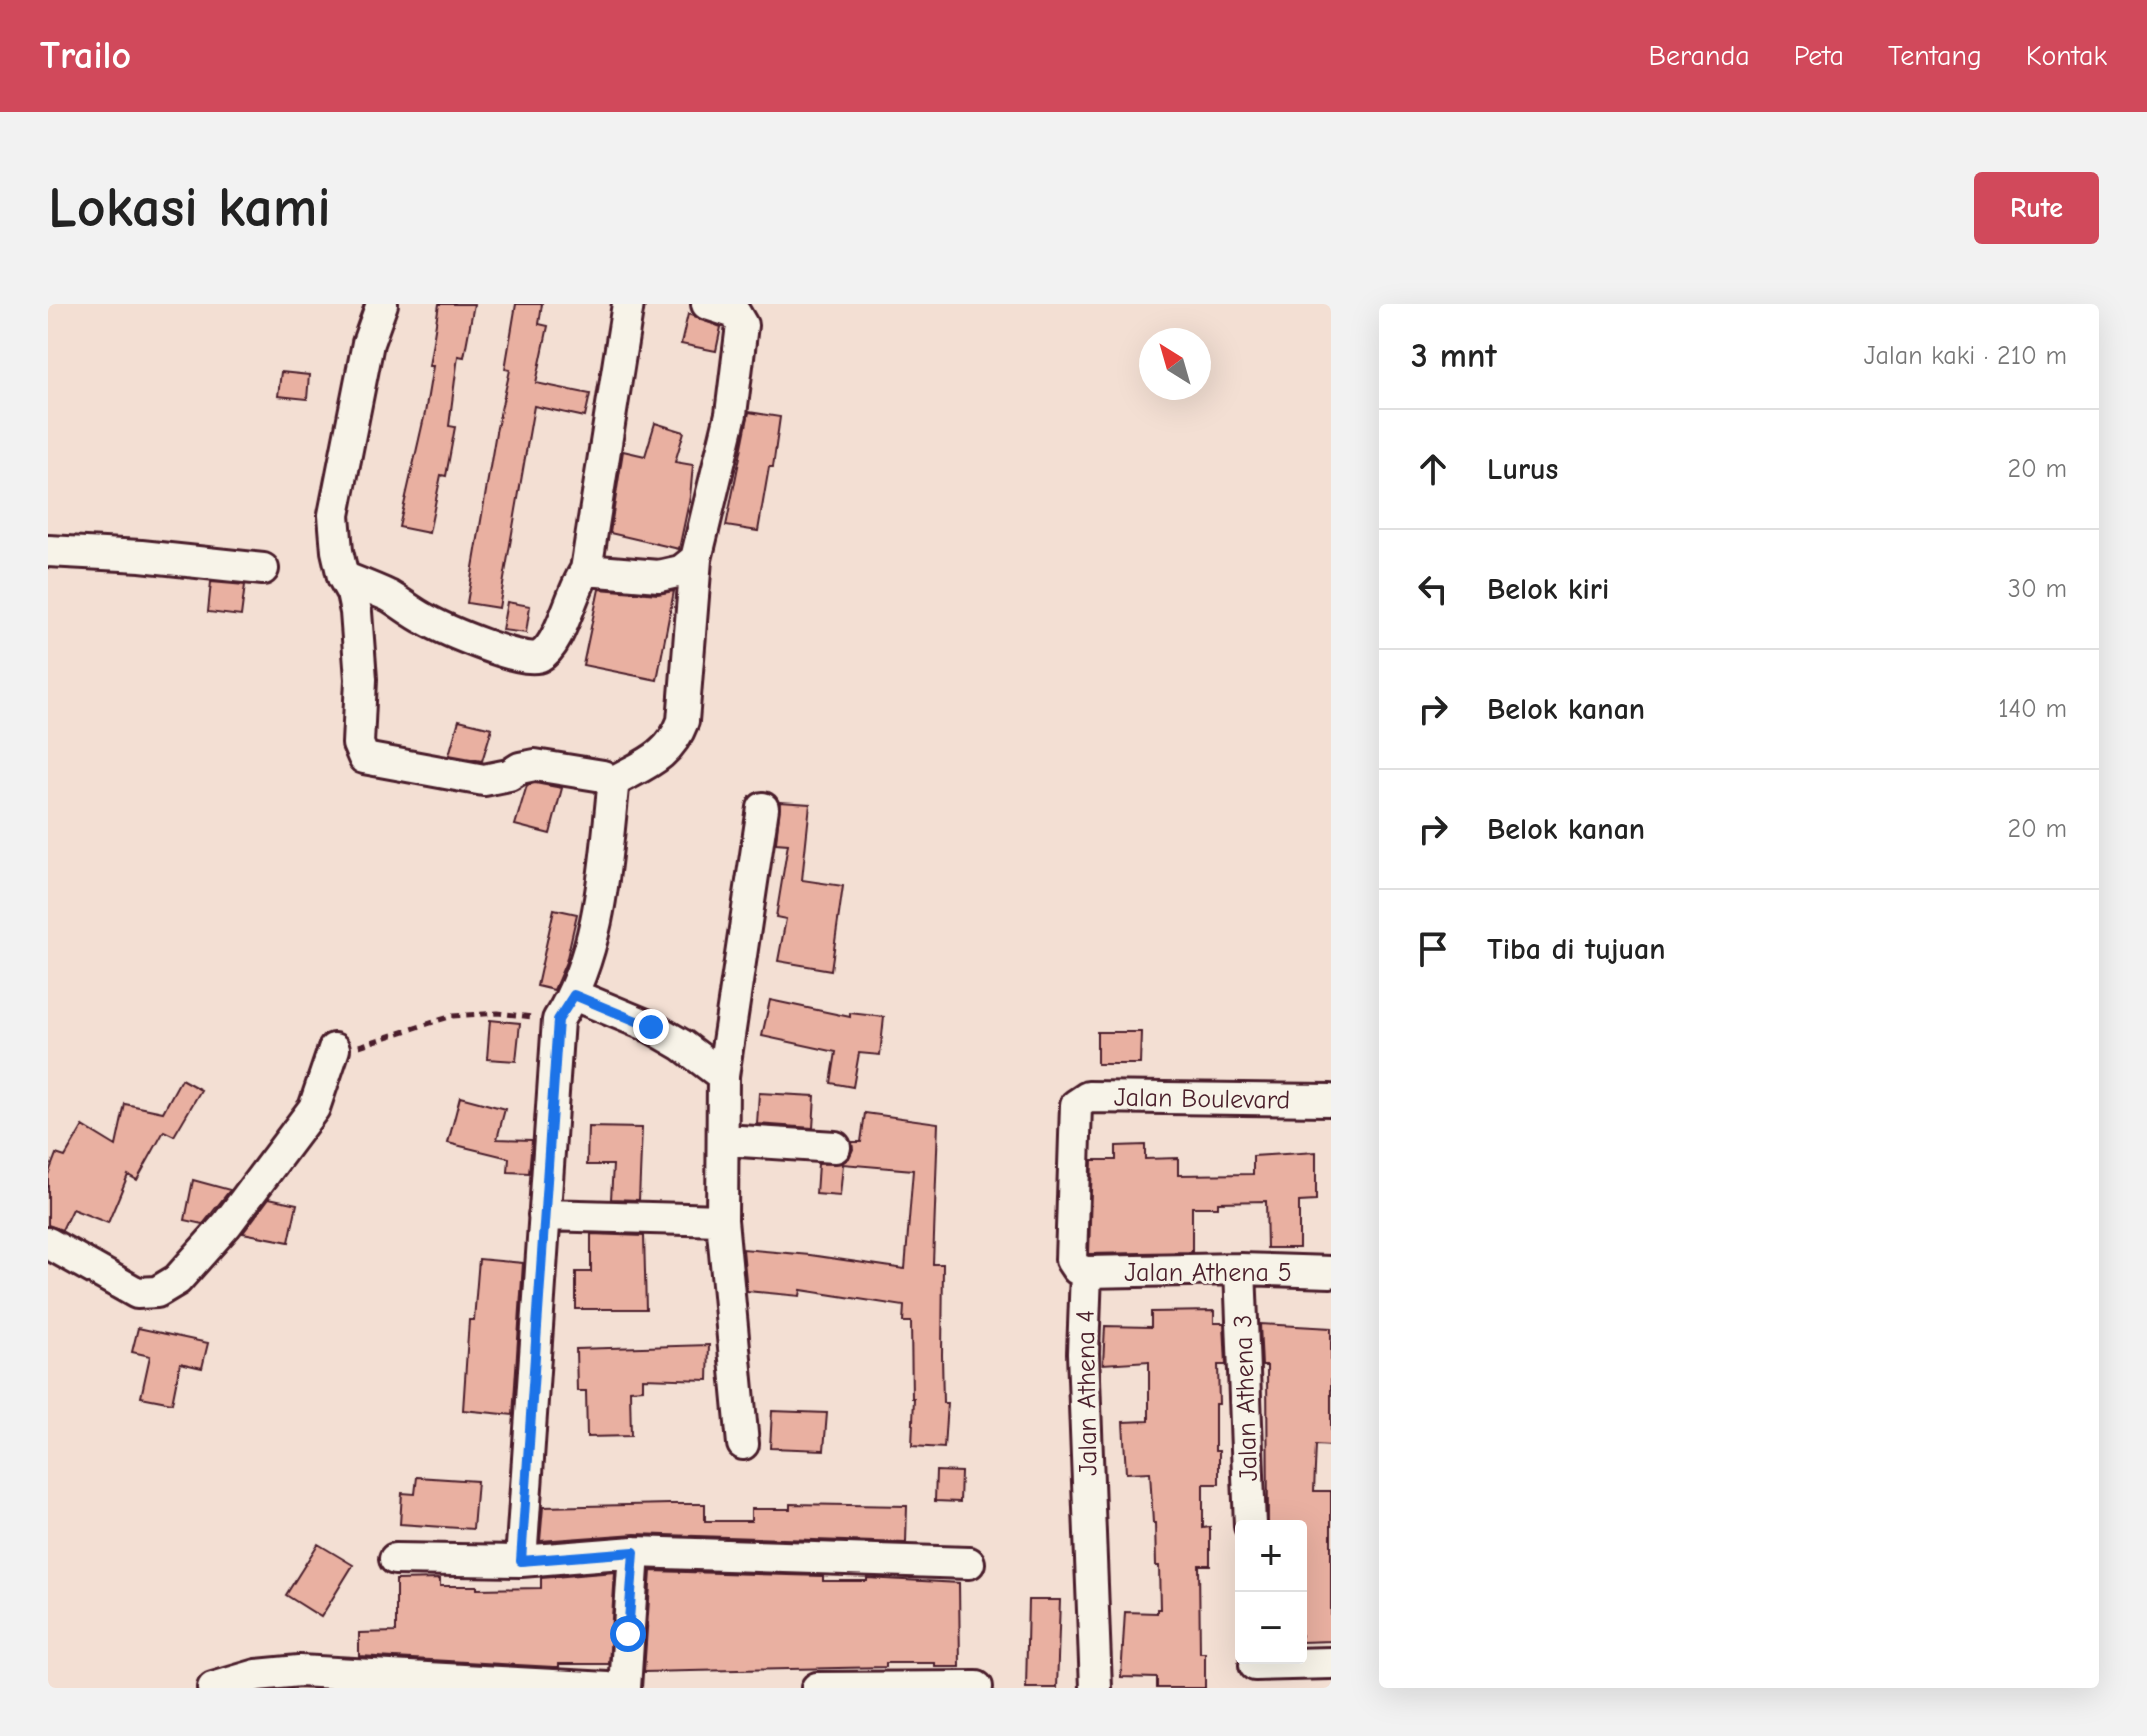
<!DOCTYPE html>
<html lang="id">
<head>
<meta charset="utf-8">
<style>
	:root { --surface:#fff; --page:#f2f2f2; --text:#222; --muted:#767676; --line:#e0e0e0; --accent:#d1495b }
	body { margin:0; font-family:"Comic Neue",sans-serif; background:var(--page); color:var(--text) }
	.controls { position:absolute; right:24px; bottom:24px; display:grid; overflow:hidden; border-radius:8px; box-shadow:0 8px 32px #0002 }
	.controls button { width:72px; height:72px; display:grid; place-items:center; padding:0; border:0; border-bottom:2px solid var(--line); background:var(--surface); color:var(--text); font:40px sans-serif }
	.compass { position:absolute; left:1091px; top:24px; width:72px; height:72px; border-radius:50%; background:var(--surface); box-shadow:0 8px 32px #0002; rotate:323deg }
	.stop { position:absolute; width:24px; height:24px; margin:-18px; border:6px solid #1a73e8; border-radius:50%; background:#fff }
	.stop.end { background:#1a73e8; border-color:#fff; box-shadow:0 2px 8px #0008 }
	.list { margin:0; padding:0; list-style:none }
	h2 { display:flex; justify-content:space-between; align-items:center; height:104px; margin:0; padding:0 32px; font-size:34px }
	h2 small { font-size:26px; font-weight:400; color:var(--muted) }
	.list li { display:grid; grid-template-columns:52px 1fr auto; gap:24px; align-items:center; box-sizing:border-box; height:120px; padding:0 32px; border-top:2px solid var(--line) }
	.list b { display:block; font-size:30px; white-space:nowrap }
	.list em { font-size:26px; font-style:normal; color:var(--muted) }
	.icon { flex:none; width:44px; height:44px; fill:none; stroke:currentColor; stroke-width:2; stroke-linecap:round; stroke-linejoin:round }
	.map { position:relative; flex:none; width:1283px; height:1384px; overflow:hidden; border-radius:8px }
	header { display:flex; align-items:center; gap:48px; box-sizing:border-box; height:112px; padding:0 40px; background:var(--accent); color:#fff }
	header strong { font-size:38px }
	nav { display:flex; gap:44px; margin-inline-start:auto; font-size:28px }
	.intro { display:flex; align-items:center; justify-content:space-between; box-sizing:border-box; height:192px; padding:0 48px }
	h1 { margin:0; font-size:56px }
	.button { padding:20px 36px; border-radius:8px; background:var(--accent); color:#fff; font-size:28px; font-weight:700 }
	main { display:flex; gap:48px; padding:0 48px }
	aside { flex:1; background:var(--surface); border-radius:8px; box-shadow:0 8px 32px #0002 }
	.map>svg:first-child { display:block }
</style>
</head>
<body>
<header>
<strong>Trailo</strong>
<nav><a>Beranda</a><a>Peta</a><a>Tentang</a><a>Kontak</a></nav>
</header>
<div class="intro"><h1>Lokasi kami</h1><a class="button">Rute</a></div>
<main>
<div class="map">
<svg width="1283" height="1384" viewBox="0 0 1283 1384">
	<rect width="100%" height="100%" fill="#f3dfd3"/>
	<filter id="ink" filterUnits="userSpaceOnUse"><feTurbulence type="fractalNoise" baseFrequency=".0125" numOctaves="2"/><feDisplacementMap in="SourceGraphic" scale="16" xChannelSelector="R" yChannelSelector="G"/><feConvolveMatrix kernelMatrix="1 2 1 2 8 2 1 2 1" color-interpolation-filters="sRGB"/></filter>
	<g filter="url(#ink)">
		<path fill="#e9b0a1" stroke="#4a1f2b" stroke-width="2" d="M391 0H426L416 53 410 52 401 122 407 123 398 172 393 171 381 229 351 223 377 109 385 62H381Z
			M468 0H494L491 20 500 22 488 79 542 90 537 113 486 102 451 304 419 299 448 128 462 66 457 65Z
			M640 10 673 23 668 47 633 40Z
			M233 68 261 71 259 95 230 92Z
			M701 108 732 113 725 163H721L710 227 678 222Z
			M607 119 636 128 627 158 645 161 642 193 631 245 562 229 575 147 597 152Z
			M163 278 197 281 193 312 160 308Z
			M551 285 610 290 626 287 609 376 535 361Z
			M459 298 482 302 478 329 454 326Z
			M411 416 444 424 434 457 401 451Z
			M487 479 514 484 502 530 467 521 479 481Z
			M732 498 762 500 754 576 795 582 783 666 730 657 738 615 728 613 740 540 728 539Z
			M506 605 529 610 518 658 506 686 489 682Z
			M722 696 802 713V709L836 713 832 751 811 749 805 783 783 779 788 748 714 732Z
			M442 716 472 719 468 757 439 755Z
			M1049 728H1093L1092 760H1049Z
			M133 775 153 786 126 832 116 827 89 876 80 871 60 919 24 905 14 926 0 921V871L8 850 17 853 35 822 68 842 77 800 115 808Z
			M711 789 767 792 765 824 709 820Z
			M412 793 457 805 449 835 484 836 481 869 460 868 461 854 400 839Z
			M817 809 890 819 885 960H895L894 1051 895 1099H899L896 1144 864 1142 866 1094H864L863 1018H855L856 1002 753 986 752 992 699 987 695 945 762 951 857 965 865 866 795 860 792 892 768 890 770 860 794 859 801 854 805 845 804 838H813Z
			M540 823 594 824 591 896 563 895 565 861H539Z
			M1097 841V855L1130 854V871L1205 870V852L1268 848V897L1251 898V944H1219L1218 897 1170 898V903H1144V948L1041 950 1044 856H1068V842Z
			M145 876 182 886 155 920 137 916Z
			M221 894 249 900 241 938 195 929Z
			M543 930 596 932 598 1005H528V968H543Z
			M431 955 475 959 465 1111 415 1106 421 1016H426Z
			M1166 1007V1019H1176L1178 1061H1170L1171 1100H1167V1147H1171V1180H1155V1224L1162 1223V1261H1151L1152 1349H1157V1384H1109V1374L1073 1373 1077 1308 1109 1309V1305H1112L1111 1262H1108L1107 1219H1105L1102 1168 1078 1169 1075 1118 1101 1117V1057L1055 1060 1057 1022 1103 1023V1008Z
			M1212 1020 1283 1024V1142L1268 1141 1266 1187H1283V1337L1253 1338V1222H1220L1219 1062H1214Z
			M90 1024 160 1039 154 1064 132 1059 124 1099 93 1093 102 1052 84 1048Z
			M661 1041 660 1076 595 1074V1085L582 1086 583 1132 539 1133 538 1087H529L528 1045Z
			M724 1107 779 1109 776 1146 722 1144Z
			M888 1167 913 1168 912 1198 887 1197Z
			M369 1173 429 1177 425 1225 352 1220 354 1189 367 1190Z
			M622 1200H657V1217H703V1205H742V1200L859 1202 858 1239 587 1230 492 1237 495 1203Z
			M270 1240 305 1261 273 1313 238 1291Z
			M603 1267 775 1272V1277H819V1274L911 1279 912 1363H887V1359H838V1363L596 1368Z
			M567 1268 561 1360H511V1363H506L311 1352V1329L348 1328V1276L392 1275V1282H429V1285L493 1284V1274Z
			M980 1296H1012L1009 1384H978Z"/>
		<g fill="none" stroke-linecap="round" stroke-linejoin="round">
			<g stroke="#4a1f2b" stroke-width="36">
				<path id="street" d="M334 0 320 39 286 211 289 247 295 273 304 289 308 308 313 375 310 440 316 454 436 476 461 471 472 464 487 461 555 472 563 479 565 484C557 561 553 649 510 716L473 1257
					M0 247 93 252 215 265
					M538 266 580 0
					M295 273C310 279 326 285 341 292 353 299 365 309 377 315 395 325 477 361 492 352 513 341 523 287 538 266L611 272 633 267 648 255 683 110 694 21 687 9 659 0
					M563 479C596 460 621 454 635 417L648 255
					M526 691 603 723 634 741 675 772
					M676 836 787 843
					M496 911 674 916
					M0 939 89 989 109 988 129 976 179 920 266 804 286 745
					M1192 965 1202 1222
					M1038 968 1192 965 1283 968
					M695 1140 674 916 675 772 715 504
					M347 1255 473 1257 586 1248 921 1259
					M1207 1361 1283 1359
					M165 1384 209 1371 251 1367 560 1384
					M577 1384 586 1248
					M769 1384 929 1383
					M1048 1384 1035 1049 1038 968 1029 965 1023 956 1028 801 1040 793 1283 796"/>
			</g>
			<path stroke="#4a1f2b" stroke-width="5" stroke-dasharray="8 6" stroke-linecap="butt" d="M311 742 404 712 450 709 484 713"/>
			<use href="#street" stroke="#f7f3e8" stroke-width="30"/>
		</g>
	</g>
	<g fill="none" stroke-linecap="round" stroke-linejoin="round" filter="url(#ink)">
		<path stroke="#1a73e8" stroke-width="10" d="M580 1330 586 1248 473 1257 510 716 526 691 603 723"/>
	</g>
	<g text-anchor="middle" stroke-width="6" stroke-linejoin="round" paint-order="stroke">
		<g font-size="26" fill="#4a1f2b" stroke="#f7f3e8">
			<text transform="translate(1154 794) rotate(1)" y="9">Jalan Boulevard</text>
			<text x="1160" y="977">Jalan Athena 5</text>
			<text transform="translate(1038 1089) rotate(-91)" y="9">Jalan Athena 4</text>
			<text transform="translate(1197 1094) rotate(-92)" y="9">Jalan Athena 3</text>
		</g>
	</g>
</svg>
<div class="controls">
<button>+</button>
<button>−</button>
</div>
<svg class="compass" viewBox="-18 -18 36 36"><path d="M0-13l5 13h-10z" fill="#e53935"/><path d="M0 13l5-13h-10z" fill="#767676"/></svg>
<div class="stop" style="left:580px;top:1330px"></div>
<div class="stop end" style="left:603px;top:723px"></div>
</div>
<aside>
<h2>3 mnt<small>Jalan kaki · 210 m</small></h2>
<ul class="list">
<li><svg class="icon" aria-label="ahead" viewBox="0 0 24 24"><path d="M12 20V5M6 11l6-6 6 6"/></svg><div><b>Lurus</b></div><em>20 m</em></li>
<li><svg class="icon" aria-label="left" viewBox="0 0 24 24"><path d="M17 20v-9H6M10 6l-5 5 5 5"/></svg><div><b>Belok kiri</b></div><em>30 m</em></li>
<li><svg class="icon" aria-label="right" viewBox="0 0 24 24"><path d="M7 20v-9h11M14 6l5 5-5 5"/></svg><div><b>Belok kanan</b></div><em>140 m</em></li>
<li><svg class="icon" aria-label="right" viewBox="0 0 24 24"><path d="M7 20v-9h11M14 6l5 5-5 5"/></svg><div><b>Belok kanan</b></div><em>20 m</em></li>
<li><svg class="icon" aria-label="arrive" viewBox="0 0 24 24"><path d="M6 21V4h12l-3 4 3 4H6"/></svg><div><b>Tiba di tujuan</b></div></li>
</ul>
</aside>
</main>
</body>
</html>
